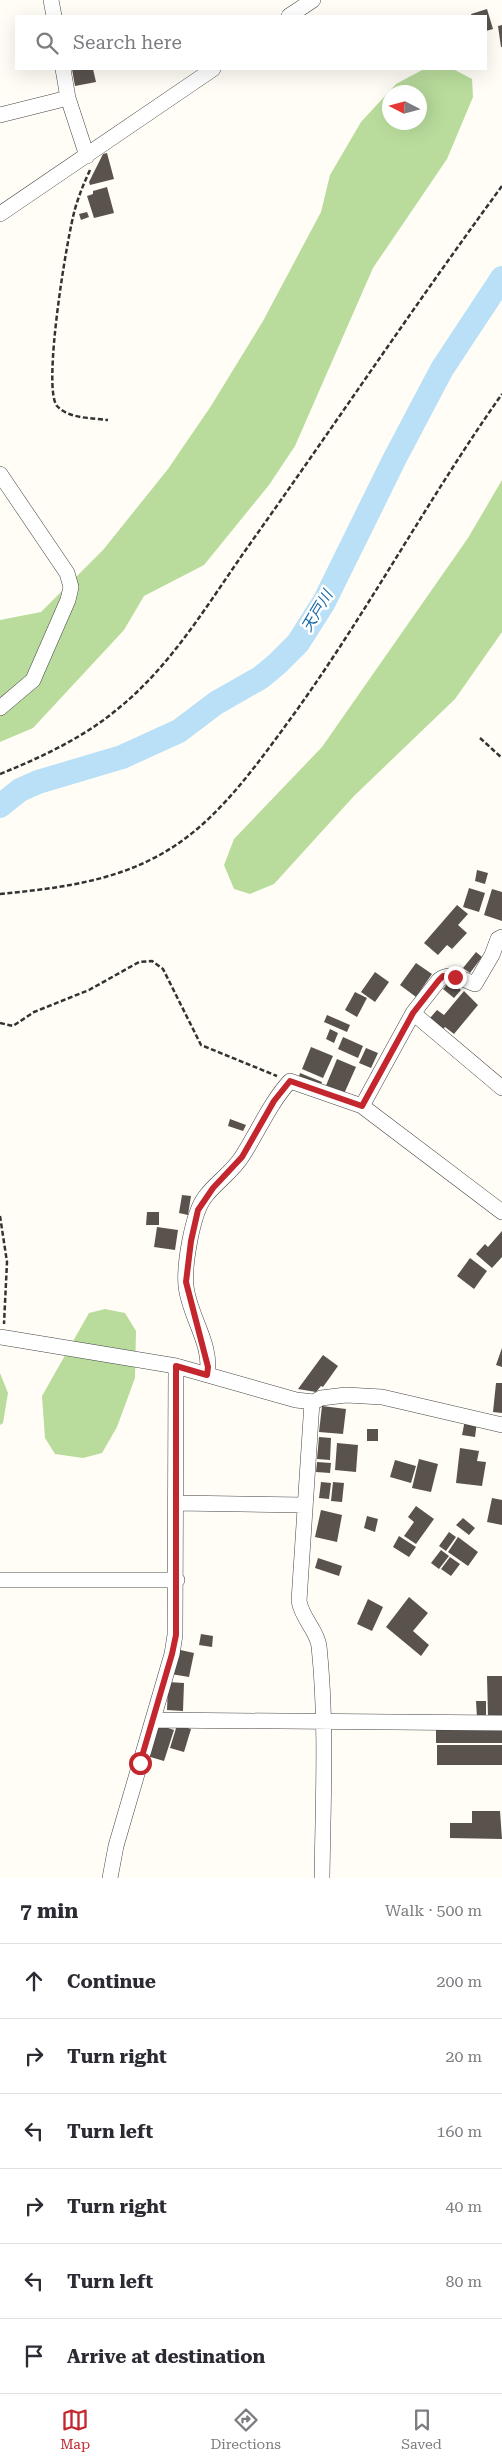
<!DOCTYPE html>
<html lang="en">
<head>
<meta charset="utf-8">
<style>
	:root { --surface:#fff; --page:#f2f2f3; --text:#2b2b33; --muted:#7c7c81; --line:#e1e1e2; --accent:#c4262e }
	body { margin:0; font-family:"Roboto Serif","Noto Sans JP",serif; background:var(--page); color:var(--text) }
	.compass { position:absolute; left:382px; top:85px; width:45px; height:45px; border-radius:50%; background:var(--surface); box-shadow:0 5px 20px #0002; rotate:276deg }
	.stop { position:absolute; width:15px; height:15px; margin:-11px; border:4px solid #c4262e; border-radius:50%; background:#fff }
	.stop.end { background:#c4262e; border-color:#fff; box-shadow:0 1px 5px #0008 }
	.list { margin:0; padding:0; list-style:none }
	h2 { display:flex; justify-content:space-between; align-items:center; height:65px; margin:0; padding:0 20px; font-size:21px }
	h2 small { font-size:16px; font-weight:400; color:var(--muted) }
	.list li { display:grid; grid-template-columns:32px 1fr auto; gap:15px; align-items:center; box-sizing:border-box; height:75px; padding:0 20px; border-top:1px solid var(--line) }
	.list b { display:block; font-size:19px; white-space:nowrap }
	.list em { font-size:16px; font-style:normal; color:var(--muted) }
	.icon { flex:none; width:28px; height:28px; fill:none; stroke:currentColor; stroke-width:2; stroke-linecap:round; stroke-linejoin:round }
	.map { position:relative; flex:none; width:502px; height:1878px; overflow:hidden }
	.search { position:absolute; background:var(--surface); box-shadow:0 5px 20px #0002; left:15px; right:15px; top:15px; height:55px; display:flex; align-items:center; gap:12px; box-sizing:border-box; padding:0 18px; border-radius:0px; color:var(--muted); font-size:19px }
	.sheet { height:515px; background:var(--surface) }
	nav { display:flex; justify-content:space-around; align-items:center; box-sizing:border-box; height:70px; border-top:1px solid var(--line); background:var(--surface); font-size:14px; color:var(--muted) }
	nav a { display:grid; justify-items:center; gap:2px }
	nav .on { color:var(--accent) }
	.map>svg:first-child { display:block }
</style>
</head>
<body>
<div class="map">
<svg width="502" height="1878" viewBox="0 0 502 1878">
	<rect width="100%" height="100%" fill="#fffdf5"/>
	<path fill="#b9dc9c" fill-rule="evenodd" d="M424 69H453L472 79 473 97 447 159 373 268 295 446 269 485 204 565 144 596 124 630 33 728 0 742V620L41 612 103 550 168 469 211 406 263 321 321 212 330 175 361 122 396 84ZM390 92H420V122H390Z
		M502 480V632L455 699 354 796 274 884 250 894 234 889 224 865 234 839 322 747 468 538Z
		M105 1309 125 1313 136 1331 135 1378 117 1427 102 1453 83 1458 55 1454 45 1438 42 1396 89 1313Z
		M0 1373 8 1393 3 1423 0 1425Z"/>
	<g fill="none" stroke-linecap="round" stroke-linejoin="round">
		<path stroke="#b9e0f7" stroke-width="24" d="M0 806 20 790 38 782 122 757 179 731 216 703 260 678 277 664 298 643 324 602 395 458 442 369 502 278"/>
	</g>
	<path fill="#5a524d" d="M487 9 493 29 486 31V16H472L471 14Z
		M502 25V47H501L498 26Z
		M72 69H93L96 82 75 86Z
		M107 153 114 179 90 185 89 182 103 154Z
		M107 187 114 213 94 218 87 196 93 194V191Z
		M87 212 89 217 81 220 79 214Z
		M477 870 488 873 485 884 475 881Z
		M469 888 485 893 479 912 463 907Z
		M492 889 502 892V921L484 915Z
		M457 905 468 914 458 925 467 933 452 949 447 945 438 955 424 943Z
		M476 952 482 957 470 973 463 968Z
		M416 963 432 974 416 997 400 985Z
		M375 972 389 982 375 1002 361 992Z
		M450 981 461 990 454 998 443 989Z
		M464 991 478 1005 454 1034 445 1027 443 1029 430 1018 437 1010 444 1015Z
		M355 992 367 998 357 1017 345 1010Z
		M327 1015 350 1025 347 1032 324 1022Z
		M330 1029 338 1033 334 1043 326 1039Z
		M343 1037 363 1046 358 1058 338 1049Z
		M311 1047 333 1056 323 1078 302 1069Z
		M366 1048 378 1053 371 1068 359 1063Z
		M337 1059 356 1067 343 1096 325 1088Z
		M300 1073 322 1082 319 1089 298 1080Z
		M230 1119 246 1125 243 1131 228 1126Z
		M182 1195 191 1196 188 1215 179 1213Z
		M147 1212H159V1225H146Z
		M157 1227 178 1230 175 1250 154 1247Z
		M502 1231V1257L492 1268 476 1254 485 1244 488 1247Z
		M470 1258 487 1271 474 1289 457 1276Z
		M502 1348V1367L496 1365Z
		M323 1355 338 1366 323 1387 321 1386 316 1392 298 1389Z
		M496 1383H502V1413L493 1412Z
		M322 1406 346 1409 343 1434 319 1432Z
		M465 1420 477 1422 475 1437 462 1435Z
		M367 1429H378V1441H367Z
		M319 1437 331 1438 330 1460 317 1459Z
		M337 1443 358 1445 356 1472 335 1470Z
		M460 1448 479 1451 477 1461 486 1462 482 1486 456 1483Z
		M419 1459 438 1464 431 1492 412 1488Z
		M395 1460 416 1466 411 1483 390 1477Z
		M317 1462 331 1463 330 1473 316 1472Z
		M321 1482 331 1483 329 1499 319 1498Z
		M333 1482 344 1483 342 1502 331 1501Z
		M492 1498 502 1500V1525L487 1522Z
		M416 1506 434 1519 416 1544 404 1536 414 1522 408 1517Z
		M321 1510 342 1515 337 1542 315 1537Z
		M367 1516 378 1519 375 1532 364 1528Z
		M463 1518 475 1528 469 1535 456 1525Z
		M449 1532 456 1537 446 1551 439 1546Z
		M399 1536 416 1547 409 1557 393 1547Z
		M458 1537 478 1552 468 1566 448 1552Z
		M441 1550 449 1556 439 1569 431 1563Z
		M450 1557 460 1564 451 1576 441 1569Z
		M318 1558 342 1566 339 1576 315 1568Z
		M409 1597 428 1613 413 1631 429 1645 421 1656 386 1627Z
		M368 1599 383 1607 372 1631 357 1624Z
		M201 1634 213 1636 212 1647 199 1645Z
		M176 1649 194 1653 189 1677 171 1674Z
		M487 1676H502V1717H488Z
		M168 1682 184 1683 183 1711 167 1710Z
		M476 1701H486V1718H477Z
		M156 1724 174 1730 164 1761 147 1756Z
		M177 1725 191 1729 184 1752 170 1748Z
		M436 1728H502V1743H436Z
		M437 1745H502V1765H437Z
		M472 1811H500L502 1839 450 1838V1823H472Z"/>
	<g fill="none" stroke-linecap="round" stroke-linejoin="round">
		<g stroke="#444" stroke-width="16">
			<path id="street" d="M51 0 54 16
				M289 16 313 0
				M63 69 68 98 87 156
				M0 115 68 98
				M0 214 213 69
				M0 474 67 573 71 587 68 600 33 680 0 708
				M413 1013 502 1088
				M362 1106 413 1013 439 980C449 971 464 980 475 984L492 955 498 939 502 937
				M0 1337 176 1366 296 1400 314 1402 321 1398 346 1395 382 1397 502 1425
				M207 1375C213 1345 189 1316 186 1286 184 1266 192 1214 205 1197 216 1182 233 1172 243 1155 259 1130 270 1103 290 1081L362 1106 502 1212
				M312 1402 299 1601C302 1619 317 1630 319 1646 327 1722 323 1801 322 1878
				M177 1503 304 1505
				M0 1580H177
				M153 1720 502 1723
				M110 1878 116 1846 172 1654 175 1635 176 1366"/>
		</g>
		<path stroke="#333" stroke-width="2.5" stroke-dasharray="5 2.5" stroke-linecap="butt" d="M90 170C84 183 79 195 75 209 67 237 42 388 57 406 69 419 93 418 108 420
			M480 738 502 758
			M0 774C42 757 85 737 120 707 174 663 212 597 252 541 336 423 416 303 502 186
			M0 894C50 889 104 883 150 860 208 832 246 779 283 729 363 621 425 503 502 394
			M0 1023 13 1026 34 1012 89 990 139 962 152 961 163 969 201 1045 277 1076
			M0 1216 7 1262 4 1324"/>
		<use href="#street" stroke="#fff" stroke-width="15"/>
	</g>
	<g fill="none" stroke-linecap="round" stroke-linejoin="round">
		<path stroke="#c4262e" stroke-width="6" d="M140 1763 172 1654 176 1635V1366L207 1375 208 1367 186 1282 191 1241 198 1210 213 1188 242 1157 274 1101 290 1081 362 1106 413 1013 439 980 443 976 455 977"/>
	</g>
	<g text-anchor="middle" stroke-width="5" stroke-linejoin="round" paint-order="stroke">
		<g font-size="15" font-style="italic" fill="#1768a6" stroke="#fff">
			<text transform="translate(317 611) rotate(-59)" y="5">天戸川</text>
		</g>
	</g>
</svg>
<svg class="compass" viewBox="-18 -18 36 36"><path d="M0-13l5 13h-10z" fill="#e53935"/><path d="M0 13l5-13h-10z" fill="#7c7c81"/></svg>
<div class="stop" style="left:140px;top:1763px"></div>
<div class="stop end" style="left:455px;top:977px"></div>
<div class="search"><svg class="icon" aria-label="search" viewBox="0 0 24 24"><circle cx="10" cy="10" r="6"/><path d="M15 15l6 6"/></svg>Search here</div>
</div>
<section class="sheet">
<h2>7 min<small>Walk · 500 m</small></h2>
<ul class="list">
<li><svg class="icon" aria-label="ahead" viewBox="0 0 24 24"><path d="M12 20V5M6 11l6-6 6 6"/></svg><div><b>Continue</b></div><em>200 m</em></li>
<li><svg class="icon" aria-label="right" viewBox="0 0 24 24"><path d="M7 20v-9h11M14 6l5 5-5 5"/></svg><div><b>Turn right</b></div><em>20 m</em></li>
<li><svg class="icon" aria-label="left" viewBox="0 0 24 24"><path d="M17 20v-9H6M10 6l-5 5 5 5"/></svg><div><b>Turn left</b></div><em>160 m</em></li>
<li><svg class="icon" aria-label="right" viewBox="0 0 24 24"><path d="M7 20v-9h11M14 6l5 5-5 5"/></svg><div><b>Turn right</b></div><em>40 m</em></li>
<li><svg class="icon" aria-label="left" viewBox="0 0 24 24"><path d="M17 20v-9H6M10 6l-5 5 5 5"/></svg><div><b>Turn left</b></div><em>80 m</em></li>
<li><svg class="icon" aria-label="arrive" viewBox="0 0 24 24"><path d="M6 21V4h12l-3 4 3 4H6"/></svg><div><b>Arrive at destination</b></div></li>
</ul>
</section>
<nav>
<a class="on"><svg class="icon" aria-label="map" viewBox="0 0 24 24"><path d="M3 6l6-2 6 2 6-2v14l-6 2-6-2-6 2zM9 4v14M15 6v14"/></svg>Map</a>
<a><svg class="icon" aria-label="directions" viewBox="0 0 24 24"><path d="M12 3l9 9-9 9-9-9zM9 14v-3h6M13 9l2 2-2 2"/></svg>Directions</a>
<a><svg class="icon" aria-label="saved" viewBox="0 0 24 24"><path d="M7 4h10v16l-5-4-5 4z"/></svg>Saved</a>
</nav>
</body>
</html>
